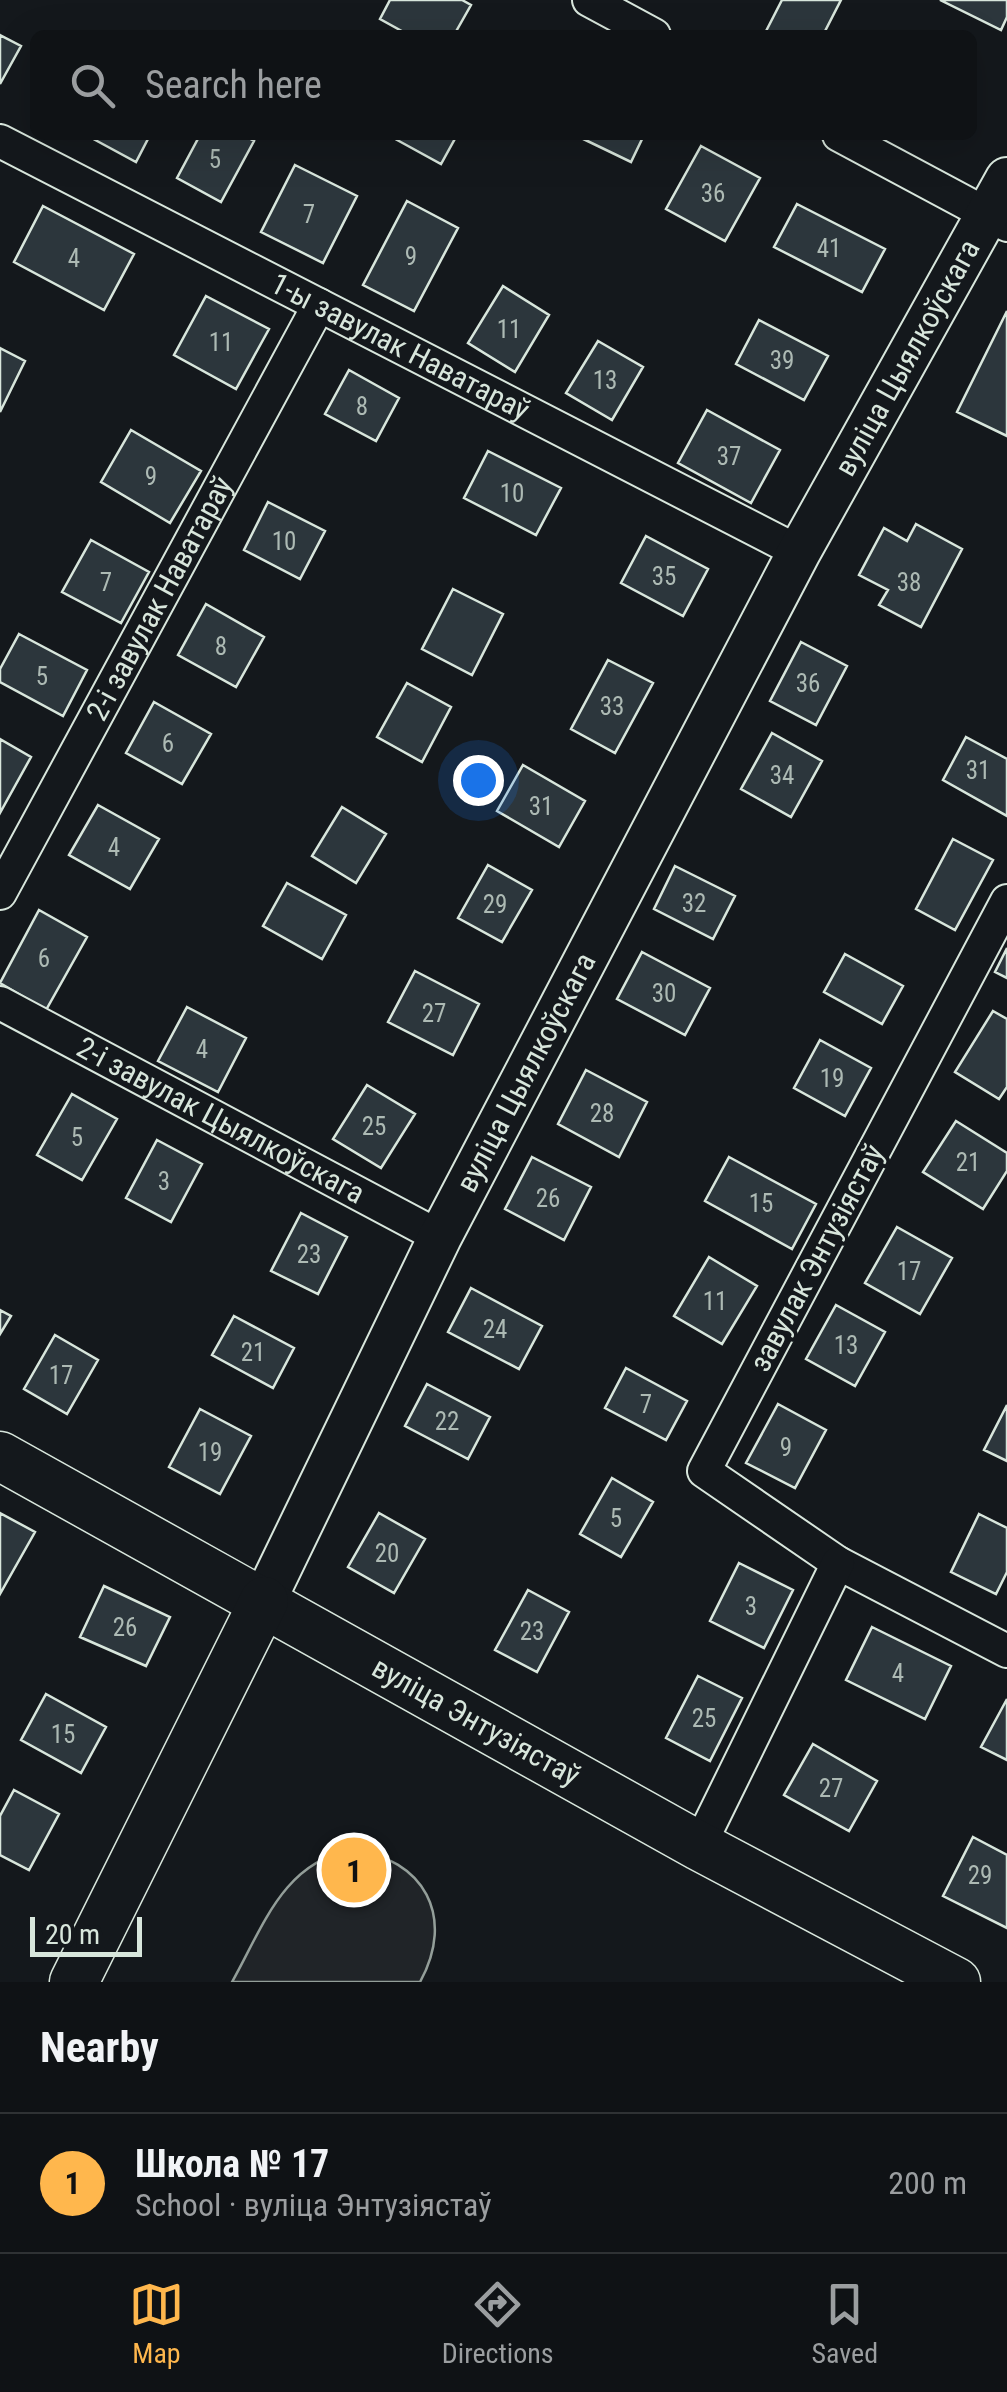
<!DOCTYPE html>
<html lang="en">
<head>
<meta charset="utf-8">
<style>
	:root { --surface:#0f1215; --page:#1d2022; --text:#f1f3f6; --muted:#9b9ea0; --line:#2f3234; --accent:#ffb74d }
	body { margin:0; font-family:"Roboto Condensed",sans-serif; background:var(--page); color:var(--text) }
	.scale { position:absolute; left:30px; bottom:25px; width:112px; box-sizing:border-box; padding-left:10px; border:5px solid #d8e6dc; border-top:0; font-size:28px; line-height:35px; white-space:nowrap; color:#d8e6dc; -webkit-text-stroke:8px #14181c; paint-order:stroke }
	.you { position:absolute; left:478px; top:780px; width:35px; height:35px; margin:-25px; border:8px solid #fff; border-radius:50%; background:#1a73e8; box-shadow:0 0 0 15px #1a73e833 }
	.badge { display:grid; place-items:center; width:65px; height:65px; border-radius:50%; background:var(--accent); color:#111; font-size:32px; font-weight:700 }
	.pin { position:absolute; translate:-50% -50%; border:5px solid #fff; box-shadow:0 2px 10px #0006 }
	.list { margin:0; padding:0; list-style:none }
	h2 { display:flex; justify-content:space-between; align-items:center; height:130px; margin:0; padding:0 40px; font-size:42px }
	h2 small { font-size:32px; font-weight:400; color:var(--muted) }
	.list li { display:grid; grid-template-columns:65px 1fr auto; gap:30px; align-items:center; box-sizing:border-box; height:140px; padding:0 40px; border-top:2px solid var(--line) }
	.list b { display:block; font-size:38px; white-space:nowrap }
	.list p { margin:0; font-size:32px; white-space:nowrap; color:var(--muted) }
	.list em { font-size:32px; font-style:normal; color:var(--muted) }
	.icon { flex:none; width:55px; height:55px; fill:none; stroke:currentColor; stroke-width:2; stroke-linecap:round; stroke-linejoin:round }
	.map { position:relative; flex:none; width:1007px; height:1982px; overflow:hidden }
	.search { position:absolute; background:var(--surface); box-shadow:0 10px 40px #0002; left:30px; right:30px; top:30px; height:110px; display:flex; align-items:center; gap:25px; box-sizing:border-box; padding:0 35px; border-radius:15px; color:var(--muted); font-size:38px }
	.sheet { height:270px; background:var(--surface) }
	nav { display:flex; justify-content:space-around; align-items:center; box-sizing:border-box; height:140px; border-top:2px solid var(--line); background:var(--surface); font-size:28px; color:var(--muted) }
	nav a { display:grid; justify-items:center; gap:5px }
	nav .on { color:var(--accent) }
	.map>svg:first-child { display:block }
</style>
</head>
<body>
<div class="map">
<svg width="1007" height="1982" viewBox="0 0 1007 1982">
	<rect width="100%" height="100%" fill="#14181c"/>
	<path fill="#202428" stroke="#939e99" stroke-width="2.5" d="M352 1850C424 1858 456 1917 420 1982H232C263 1927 283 1862 352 1850Z"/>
	<path fill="#2c363c" stroke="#d8e6dc" stroke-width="2.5" d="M390 0H462L471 5 454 35H409L380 19Z
		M782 0H841L823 35H764Z
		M940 0H1007V17L1001 30Z
		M0 35 21 46 0 84Z
		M86 135H150L136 162Z
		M200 135H243L254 141 221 202 177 178Z
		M388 135H457L441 164Z
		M575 135H644L631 162Z
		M701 146 760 178 725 241 666 209Z
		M295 165 357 196 323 263 261 232Z
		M407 201 458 228 414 311 363 285Z
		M797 204 885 249 862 292 774 247Z
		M43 206 134 254 104 310 14 262Z
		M503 286 549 315 515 372 468 343Z
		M206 296 269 329 236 389 174 355Z
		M1007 311V436L957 412Z
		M759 320 828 356 804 400 736 364Z
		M598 341 643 367 612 420 566 393Z
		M0 348 25 361 0 412Z
		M349 370 399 398 376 441 325 414Z
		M707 410 780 450 751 503 678 463Z
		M131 430 201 471 170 523 101 482Z
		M488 451 561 488 536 535 464 498Z
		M268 502 325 531 300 579 244 550Z
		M916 524 962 549 921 627 879 605 888 590 859 575 884 528 907 541Z
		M646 536 708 569 683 616 621 583Z
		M91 540 149 572 121 623 62 592Z
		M453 589 503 614 472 675 422 649Z
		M206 604 264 637 236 687 178 655Z
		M19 634 87 670 63 716 0 682V669Z
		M801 642 847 666 816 725 770 701Z
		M608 660 653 683 615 753 571 729Z
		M407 683 451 707 422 762 377 737Z
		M154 702 211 734 182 784 126 753Z
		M772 733 822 761 791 817 741 789Z
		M966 737 1007 759V816L943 780Z
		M0 739 31 757 0 813Z
		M523 765 585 801 559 847 497 811Z
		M98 805 159 839 130 889 69 855Z
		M342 807 386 834 356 883 312 856Z
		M953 839 993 860 955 930 916 909Z
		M488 865 532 890 502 942 458 918Z
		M675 866 735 896 713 939 654 909Z
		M287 883 346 915 322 959 263 926Z
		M39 910 87 937 46 1010 0 983Z
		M1007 948V978L995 972Z
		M642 952 710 988 685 1035 617 999Z
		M845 954 903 986 882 1024 824 992Z
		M415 971 479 1004 453 1055 388 1022Z
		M187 1007 246 1038 218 1092 158 1061Z
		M993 1011 1007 1019V1087L999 1099 955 1072Z
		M820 1040 871 1068 845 1116 794 1088Z
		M586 1070 647 1102 619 1157 558 1124Z
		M367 1085 415 1114 381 1168 333 1139Z
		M72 1094 117 1119 82 1180 37 1155Z
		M956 1121 1007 1153V1171L983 1209 923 1172Z
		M157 1140 202 1164 171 1222 126 1198Z
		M532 1157 591 1187 564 1240 505 1209Z
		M729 1157 816 1204 792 1249 705 1201Z
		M301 1213 347 1237 318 1294 271 1271Z
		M897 1227 952 1258 920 1314 865 1283Z
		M709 1257 757 1286 722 1344 674 1316Z
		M471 1288 542 1326 519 1369 448 1332Z
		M836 1305 885 1332 855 1386 806 1359Z
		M0 1310 11 1316 0 1334Z
		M234 1316 294 1348 273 1388 212 1355Z
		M55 1335 98 1360 67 1414 24 1389Z
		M626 1368 687 1401 666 1440 605 1408Z
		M427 1384 490 1417 468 1459 405 1426Z
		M778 1404 826 1430 795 1488 746 1463Z
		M1007 1405V1461L984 1450Z
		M200 1409 251 1436 220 1494 169 1467Z
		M612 1478 653 1502 621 1557 580 1534Z
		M0 1513 35 1532 0 1594Z
		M379 1513 425 1539 394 1593 348 1567Z
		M979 1514 1007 1528V1572L996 1594 951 1572Z
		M739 1563 793 1590 764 1648 710 1621Z
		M104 1586 170 1617 146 1666 80 1637Z
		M528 1590 569 1612 537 1672 495 1650Z
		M872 1627 951 1666 925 1719 846 1680Z
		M698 1676 742 1698 710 1761 666 1738Z
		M46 1694 106 1727 81 1773 21 1740Z
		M1007 1699V1760L981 1747Z
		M813 1744 877 1781 849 1831 784 1795Z
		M14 1790 59 1814 29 1870 0 1855V1816Z
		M973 1837 1007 1855V1928L943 1896Z"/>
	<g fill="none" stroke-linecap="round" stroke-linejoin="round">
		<g stroke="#d8e6dc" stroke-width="36">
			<g id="minor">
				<path d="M589 0 654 35"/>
				<path d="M839 135 1007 225"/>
				<path id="s1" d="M0 141 799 552"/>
				<path id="s2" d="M0 893 319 305"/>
				<path d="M1007 901 704 1471 838 1563 1007 1651"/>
				<path id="s3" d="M0 1003 440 1237"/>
				<path d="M699 1846 838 1563"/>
			</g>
		</g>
		<g stroke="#d8e6dc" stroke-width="46">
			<g id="tertiary">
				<path id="s4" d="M264 1601 440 1237 799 552 1007 179"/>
			</g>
		</g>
		<g stroke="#d8e6dc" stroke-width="51">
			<g id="secondary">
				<path id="s5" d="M0 1456 699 1846 956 1982"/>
				<path d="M74 1982 264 1601"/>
			</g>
		</g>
		<use href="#minor" stroke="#14181c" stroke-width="32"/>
		<use href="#tertiary" stroke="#14181c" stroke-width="42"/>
		<use href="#secondary" stroke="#14181c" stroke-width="48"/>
	</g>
	<g text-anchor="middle" stroke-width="8" stroke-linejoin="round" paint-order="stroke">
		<g font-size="25" fill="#adbab4">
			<text x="215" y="168">5</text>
			<text x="713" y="202">36</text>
			<text x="309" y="223">7</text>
			<text x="829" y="257">41</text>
			<text x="411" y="265">9</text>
			<text x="74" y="267">4</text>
			<text x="509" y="338">11</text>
			<text x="221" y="351">11</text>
			<text x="782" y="369">39</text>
			<text x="605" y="389">13</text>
			<text x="362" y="415">8</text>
			<text x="729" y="465">37</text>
			<text x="151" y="485">9</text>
			<text x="512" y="502">10</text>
			<text x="284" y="550">10</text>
			<text x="664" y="585">35</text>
			<text x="106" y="591">7</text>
			<text x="909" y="591">38</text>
			<text x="221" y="655">8</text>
			<text x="42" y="685">5</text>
			<text x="808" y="692">36</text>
			<text x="612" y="715">33</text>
			<text x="168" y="752">6</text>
			<text x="978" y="779">31</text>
			<text x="782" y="784">34</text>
			<text x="541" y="815">31</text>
			<text x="114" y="856">4</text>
			<text x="694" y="912">32</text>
			<text x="495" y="913">29</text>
			<text x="44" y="967">6</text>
			<text x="664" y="1002">30</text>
			<text x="434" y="1022">27</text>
			<text x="202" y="1058">4</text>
			<text x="832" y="1087">19</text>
			<text x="602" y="1122">28</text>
			<text x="374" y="1135">25</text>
			<text x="77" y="1146">5</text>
			<text x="968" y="1171">21</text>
			<text x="164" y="1190">3</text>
			<text x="548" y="1207">26</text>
			<text x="761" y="1212">15</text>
			<text x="309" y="1263">23</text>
			<text x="909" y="1280">17</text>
			<text x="715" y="1310">11</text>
			<text x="495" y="1338">24</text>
			<text x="846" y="1354">13</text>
			<text x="253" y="1361">21</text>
			<text x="61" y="1384">17</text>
			<text x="646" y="1413">7</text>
			<text x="447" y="1430">22</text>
			<text x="786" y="1456">9</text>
			<text x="210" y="1461">19</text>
			<text x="616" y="1527">5</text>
			<text x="387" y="1562">20</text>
			<text x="751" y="1615">3</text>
			<text x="125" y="1636">26</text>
			<text x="532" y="1640">23</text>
			<text x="898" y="1682">4</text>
			<text x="704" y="1727">25</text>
			<text x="63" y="1743">15</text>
			<text x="831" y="1797">27</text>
			<text x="980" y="1884">29</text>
		</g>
		<g font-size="30" fill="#d8e6dc" stroke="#14181c">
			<text dy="10" stroke="none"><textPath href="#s1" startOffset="450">1-ы завулак Наватараў</textPath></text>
			<text dy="10" stroke="none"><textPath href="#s4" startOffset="1400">вуліца Цыялкоўскага</textPath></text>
			<text dy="10" stroke="none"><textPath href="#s2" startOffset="335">2-і завулак Наватараў</textPath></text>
			<text dy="10" stroke="none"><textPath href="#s4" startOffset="590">вуліца Цыялкоўскага</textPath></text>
			<text dy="10" stroke="none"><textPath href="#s3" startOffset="250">2-і завулак Цыялкоўскага</textPath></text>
			<text transform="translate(817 1258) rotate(-62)" y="10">завулак Энтузіястаў</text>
			<text dy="10" stroke="none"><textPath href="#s5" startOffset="545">вуліца Энтузіястаў</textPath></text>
		</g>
	</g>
</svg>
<div class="scale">20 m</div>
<div class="you"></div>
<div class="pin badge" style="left:354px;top:1870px">1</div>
<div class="search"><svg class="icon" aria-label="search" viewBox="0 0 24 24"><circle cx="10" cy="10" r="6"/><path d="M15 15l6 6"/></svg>Search here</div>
</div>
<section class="sheet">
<h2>Nearby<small></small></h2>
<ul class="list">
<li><span class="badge">1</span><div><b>Школа № 17</b><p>School · вуліца Энтузіястаў</p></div><em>200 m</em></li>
</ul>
</section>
<nav>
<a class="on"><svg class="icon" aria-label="map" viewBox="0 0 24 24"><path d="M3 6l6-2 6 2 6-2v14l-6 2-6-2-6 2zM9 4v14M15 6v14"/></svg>Map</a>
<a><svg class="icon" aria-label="directions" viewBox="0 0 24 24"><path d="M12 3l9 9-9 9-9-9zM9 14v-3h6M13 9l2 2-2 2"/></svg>Directions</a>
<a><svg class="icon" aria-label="saved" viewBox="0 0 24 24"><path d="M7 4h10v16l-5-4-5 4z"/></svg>Saved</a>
</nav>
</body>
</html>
